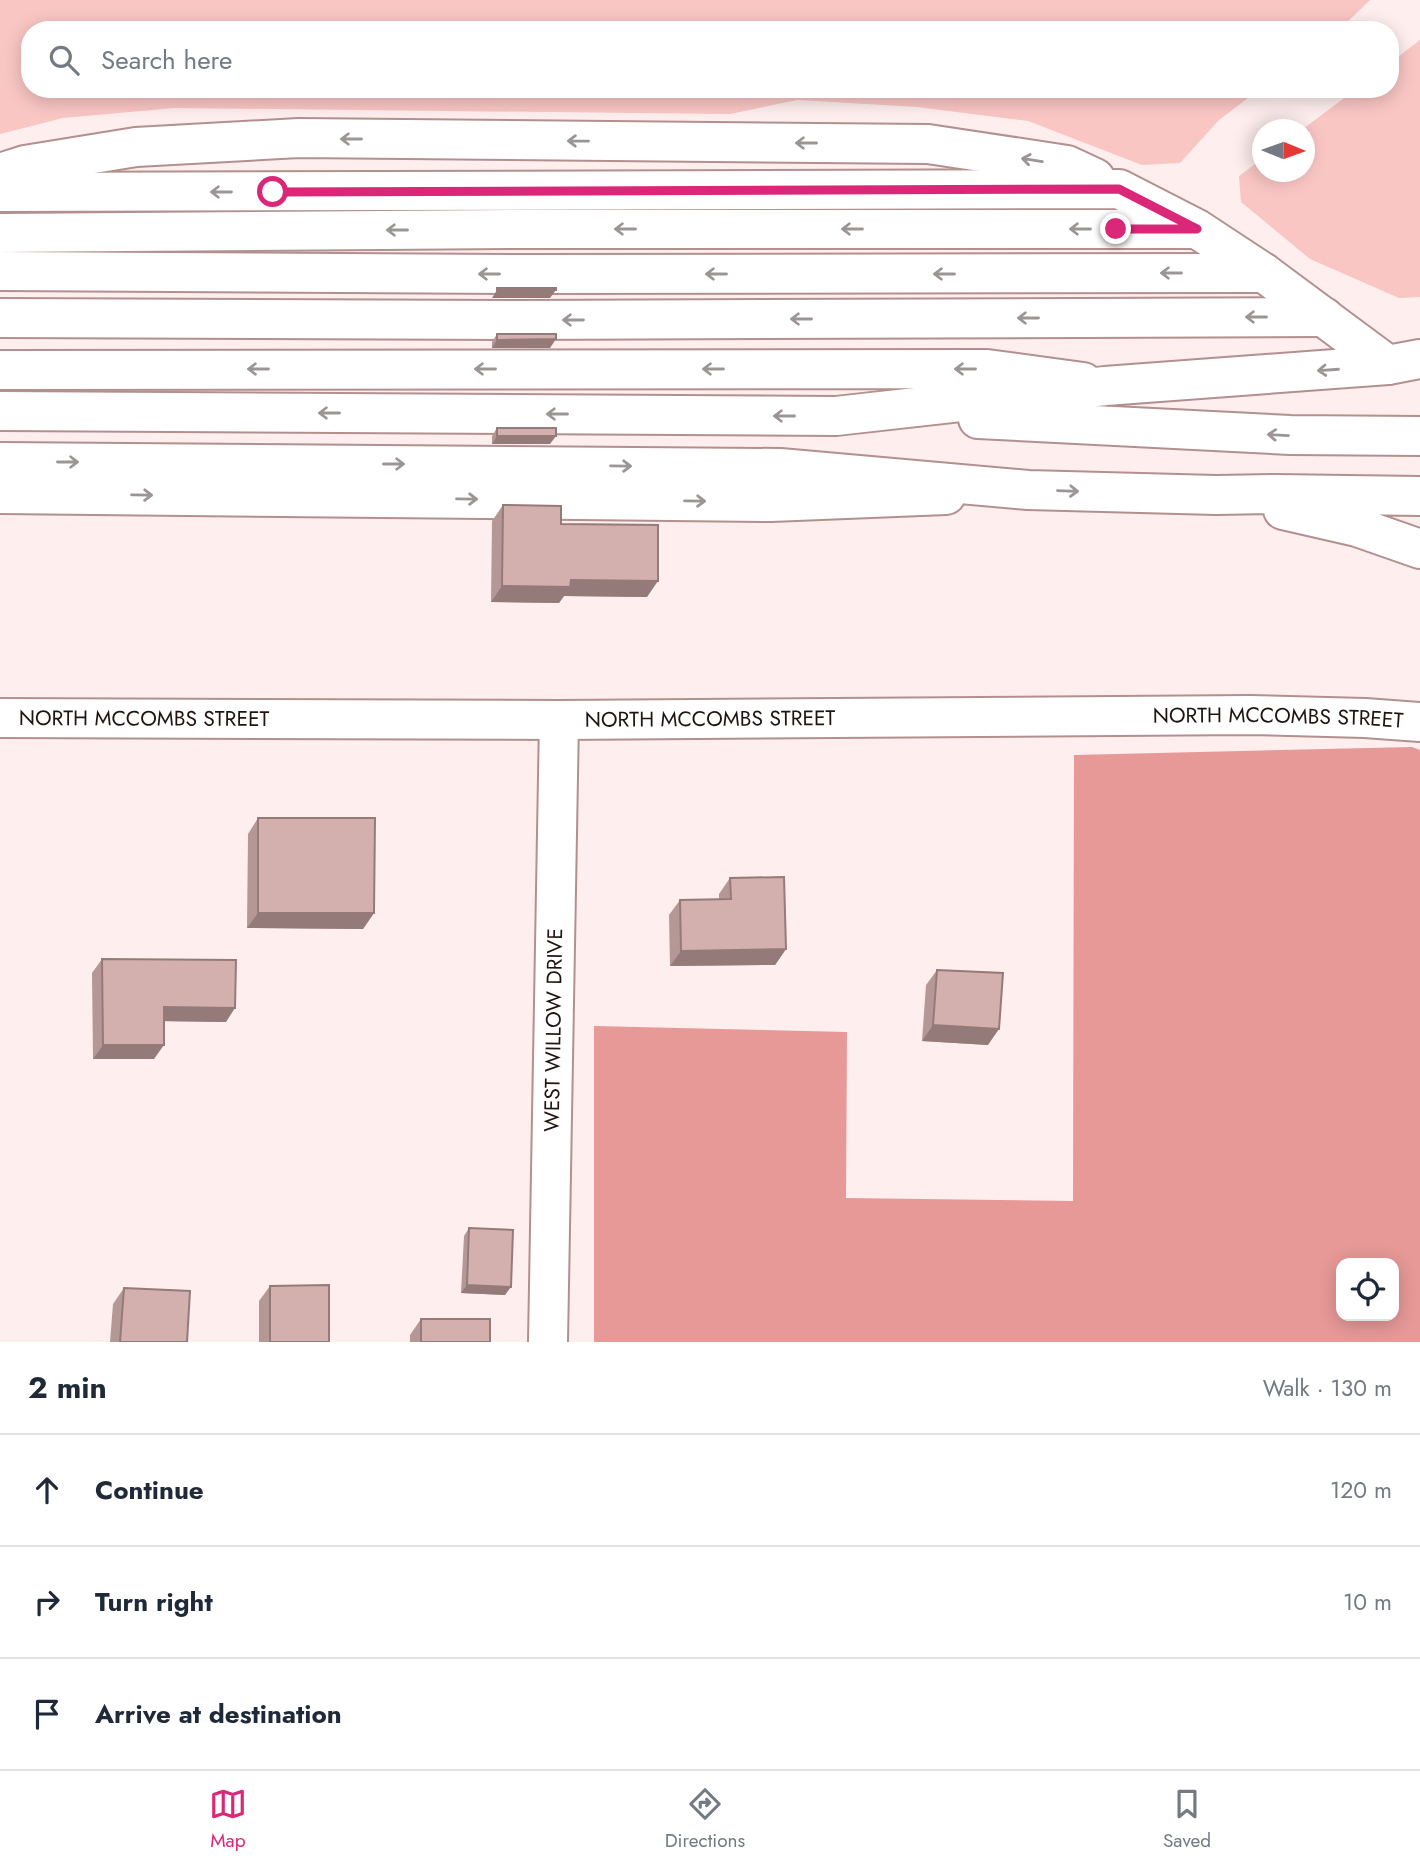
<!DOCTYPE html>
<html lang="en">
<head>
<meta charset="utf-8">
<style>
	:root { --surface:#fff; --page:#f2f2f3; --text:#1f2937; --muted:#747a83; --line:#e0e1e3; --accent:#db2777 }
	body { margin:0; font-family:Jost,sans-serif; background:var(--page); color:var(--text) }
	.controls { position:absolute; right:21px; bottom:21px; display:grid; overflow:hidden; border-radius:14px; box-shadow:0 4px 18px #0003 }
	.controls button { width:63px; height:63px; display:grid; place-items:center; padding:0; border:0; border-bottom:2px solid var(--line); background:var(--surface); color:var(--text); font:35px sans-serif }
	.compass { position:absolute; left:1252px; top:119px; width:63px; height:63px; border-radius:50%; background:var(--surface); box-shadow:0 4px 18px #0003; rotate:91deg }
	.stop { position:absolute; width:21px; height:21px; margin:-16px; border:5px solid #db2777; border-radius:50%; background:#fff }
	.stop.end { background:#db2777; border-color:#fff; box-shadow:0 2px 7px #0008 }
	.list { margin:0; padding:0; list-style:none }
	h2 { display:flex; justify-content:space-between; align-items:center; height:91px; margin:0; padding:0 28px; font-size:30px }
	h2 small { font-size:23px; font-weight:400; color:var(--muted) }
	.list li { display:grid; grid-template-columns:46px 1fr auto; gap:21px; align-items:center; box-sizing:border-box; height:112px; padding:0 28px; border-top:2px solid var(--line) }
	.list b { display:block; font-size:26px; white-space:nowrap }
	.list em { font-size:23px; font-style:normal; color:var(--muted) }
	.icon { flex:none; width:38px; height:38px; fill:none; stroke:currentColor; stroke-width:2; stroke-linecap:round; stroke-linejoin:round }
	.map { position:relative; flex:none; width:1420px; height:1342px; overflow:hidden }
	.search { position:absolute; background:var(--surface); box-shadow:0 4px 18px #0003; left:21px; right:21px; top:21px; height:77px; display:flex; align-items:center; gap:18px; box-sizing:border-box; padding:0 24px; border-radius:28px; color:var(--muted); font-size:26px }
	.sheet { height:427px; background:var(--surface) }
	nav { display:flex; justify-content:space-around; align-items:center; box-sizing:border-box; height:98px; border-top:2px solid var(--line); background:var(--surface); font-size:19px; color:var(--muted) }
	nav a { display:grid; justify-items:center; gap:4px }
	nav .on { color:var(--accent) }
	.map>svg:first-child { display:block }
</style>
</head>
<body>
<div class="map">
<svg width="1420" height="1342" viewBox="0 0 1420 1342">
	<rect width="100%" height="100%" fill="#feeeee"/>
	<path fill="#f9c6c4" d="M0 0H1370L1339 30H30V89H1260L1219 120 1180 163 1142 165 1028 121 917 107 797 100 730 114 174 108 63 118 0 134Z
		M1420 40V297L1399 298 1310 259 1241 202 1239 176 1262 159V172H1304L1303 129 1356 89H1390V63Z"/>
	<path fill="#e69997" fill-rule="evenodd" d="M1412 747 1420 750V1342H594V1026L847 1032 846 1198 1073 1201 1074 755ZM1341 1263H1394V1316H1341Z"/>
	<g fill="none" stroke-linecap="round" stroke-linejoin="round">
		<g stroke="#b2908f" stroke-width="42">
			<g id="minor">
				<path d="M0 173 25 165 136 147 299 138 928 144 1067 165 1095 178"/>
				<path d="M0 192 1119 189 1197 229 1264 273 1388 365"/>
				<path d="M0 233 520 229H1191"/>
				<path d="M0 271 520 274 1264 273"/>
				<path d="M0 318 519 320 1324 317"/>
				<path d="M0 370 987 369 1083 382"/>
				<path d="M0 494 771 502 946 495"/>
				<path id="s1" d="M0 718 559 720 1250 715 1365 718 1420 722"/>
				<path id="s2" d="M548 1342 559 720"/>
			</g>
		</g>
		<g stroke="#b2908f" stroke-width="42">
			<path id="highway" d="M0 411 836 416 1105 386 1388 365 1420 359
				M978 419 1290 435 1420 436
				M0 462 780 468 1028 490 1216 495 1276 494 1420 496
				M1283 510 1357 527 1420 549"/>
		</g>
		<use href="#minor" stroke="#fff" stroke-width="38"/>
		<use href="#highway" stroke="#fff" stroke-width="38"/>
	</g>
	<path fill="#b59796" d="M497 334 550 348H492V342Z
		M497 428 550 444H492V436Z
		M503 505 561 524 647 597 564 596 559 603 491 602 492 521Z
		M258 818 374 913 363 929 247 928 248 834Z
		M730 878 786 949 775 965 670 966 669 915 680 900 719 899V894Z
		M102 959 226 1022 164 1021 154 1059H93L92 973Z
		M937 970 988 1045 922 1041 926 985Z
		M469 1228 505 1295 461 1293 464 1236Z
		M270 1286 329 1342H259V1301Z
		M124 1288 187 1342H110L113 1304Z
		M421 1319 490 1342H410V1335Z"/>
	<path fill="#947b7a" d="M497 290H556L550 298H492Z
		M556 339 550 348H492L497 340Z
		M497 436H556L550 444H492Z
		M571 580 658 581 647 597 564 596 559 603 491 602 502 586Z
		M258 913H374L363 929 247 928Z
		M786 949 775 965 670 966 681 951Z
		M164 1007 235 1008 226 1022 154 1021Z
		M933 1025 999 1029 988 1045 922 1041Z
		M103 1045H164L154 1059H93Z
		M467 1285 511 1287 505 1295 461 1293Z"/>
	<path fill="#d3b0ae" stroke="#947b7a" stroke-width="2" d="M497 288H556V290H497Z
		M497 334H556V339L497 340Z
		M497 428H556V436H497Z
		M503 505 561 506V524L658 525V581L571 580 570 587 502 586Z
		M258 818H375L374 913H258Z
		M784 877 786 949 681 951 680 900 731 899 730 878Z
		M102 959 236 960 235 1008 164 1007V1045H103Z
		M937 970 1003 973 999 1029 933 1025Z
		M469 1228 513 1230 511 1287 467 1285Z
		M329 1285V1342H270V1286Z
		M124 1288 190 1291 187 1342H120Z
		M421 1319H490V1342H421Z"/>
	<defs><path id="oneway-shaft" d="M-6 0H5M1.5-3L5.5 0L1.5 3" fill="none" stroke-width="1.6" stroke-linecap="round" stroke-linejoin="round" transform="scale(1.75)"/></defs>
	<g stroke="#9b9595">
		<use href="#oneway-shaft" transform="translate(351 139) rotate(-180)"/>
		<use href="#oneway-shaft" transform="translate(578 141) rotate(-179)"/>
		<use href="#oneway-shaft" transform="translate(806 143) rotate(-180)"/>
		<use href="#oneway-shaft" transform="translate(1032 160) rotate(-171)"/>
		<use href="#oneway-shaft" transform="translate(221 192) rotate(180)"/>
		<use href="#oneway-shaft" transform="translate(625 229) rotate(180)"/>
		<use href="#oneway-shaft" transform="translate(852 229) rotate(180)"/>
		<use href="#oneway-shaft" transform="translate(1080 229) rotate(180)"/>
		<use href="#oneway-shaft" transform="translate(397 230) rotate(180)"/>
		<use href="#oneway-shaft" transform="translate(1171 273) rotate(180)"/>
		<use href="#oneway-shaft" transform="translate(489 274) rotate(-180)"/>
		<use href="#oneway-shaft" transform="translate(716 274) rotate(180)"/>
		<use href="#oneway-shaft" transform="translate(944 274) rotate(180)"/>
		<use href="#oneway-shaft" transform="translate(1256 317) rotate(180)"/>
		<use href="#oneway-shaft" transform="translate(1028 318) rotate(180)"/>
		<use href="#oneway-shaft" transform="translate(801 319) rotate(180)"/>
		<use href="#oneway-shaft" transform="translate(573 320) rotate(180)"/>
		<use href="#oneway-shaft" transform="translate(258 369) rotate(180)"/>
		<use href="#oneway-shaft" transform="translate(485 369) rotate(180)"/>
		<use href="#oneway-shaft" transform="translate(713 369) rotate(-180)"/>
		<use href="#oneway-shaft" transform="translate(965 369) rotate(-180)"/>
		<use href="#oneway-shaft" transform="translate(1328 370) rotate(176)"/>
		<use href="#oneway-shaft" transform="translate(329 413) rotate(-180)"/>
		<use href="#oneway-shaft" transform="translate(557 414) rotate(-180)"/>
		<use href="#oneway-shaft" transform="translate(784 416) rotate(-180)"/>
		<use href="#oneway-shaft" transform="translate(1278 435) rotate(-177)"/>
		<use href="#oneway-shaft" transform="translate(68 462)"/>
		<use href="#oneway-shaft" transform="translate(394 464)"/>
		<use href="#oneway-shaft" transform="translate(621 466) rotate(1)"/>
		<use href="#oneway-shaft" transform="translate(1068 491) rotate(2)"/>
		<use href="#oneway-shaft" transform="translate(142 495) rotate(1)"/>
		<use href="#oneway-shaft" transform="translate(467 499) rotate(1)"/>
		<use href="#oneway-shaft" transform="translate(695 501) rotate(1)"/>
	</g>
	<g fill="none" stroke-linecap="round" stroke-linejoin="round">
		<path stroke="#db2777" stroke-width="9" d="M273 192 1119 189 1197 229H1116"/>
	</g>
	<g text-anchor="middle" stroke-width="5" stroke-linejoin="round" paint-order="stroke">
		<g font-size="21" fill="#201313" stroke="#feeeee">
			<text dy="7" stroke="none"><textPath href="#s1" startOffset="144">NORTH MCCOMBS STREET</textPath></text>
			<text dy="7" stroke="none"><textPath href="#s1" startOffset="710">NORTH MCCOMBS STREET</textPath></text>
			<text dy="7" stroke="none"><textPath href="#s1" startOffset="1278">NORTH MCCOMBS STREET</textPath></text>
			<text dy="7" stroke="none"><textPath href="#s2" startOffset="312">WEST WILLOW DRIVE</textPath></text>
		</g>
	</g>
</svg>
<div class="controls">
<button><svg class="icon" aria-label="locate" viewBox="0 0 24 24"><circle cx="12" cy="12" r="6"/><path d="M12 2v4M12 18v4M2 12h4M18 12h4"/></svg></button>
</div>
<svg class="compass" viewBox="-18 -18 36 36"><path d="M0-13l5 13h-10z" fill="#e53935"/><path d="M0 13l5-13h-10z" fill="#747a83"/></svg>
<div class="stop" style="left:273px;top:192px"></div>
<div class="stop end" style="left:1116px;top:229px"></div>
<div class="search"><svg class="icon" aria-label="search" viewBox="0 0 24 24"><circle cx="10" cy="10" r="6"/><path d="M15 15l6 6"/></svg>Search here</div>
</div>
<section class="sheet">
<h2>2 min<small>Walk · 130 m</small></h2>
<ul class="list">
<li><svg class="icon" aria-label="ahead" viewBox="0 0 24 24"><path d="M12 20V5M6 11l6-6 6 6"/></svg><div><b>Continue</b></div><em>120 m</em></li>
<li><svg class="icon" aria-label="right" viewBox="0 0 24 24"><path d="M7 20v-9h11M14 6l5 5-5 5"/></svg><div><b>Turn right</b></div><em>10 m</em></li>
<li><svg class="icon" aria-label="arrive" viewBox="0 0 24 24"><path d="M6 21V4h12l-3 4 3 4H6"/></svg><div><b>Arrive at destination</b></div></li>
</ul>
</section>
<nav>
<a class="on"><svg class="icon" aria-label="map" viewBox="0 0 24 24"><path d="M3 6l6-2 6 2 6-2v14l-6 2-6-2-6 2zM9 4v14M15 6v14"/></svg>Map</a>
<a><svg class="icon" aria-label="directions" viewBox="0 0 24 24"><path d="M12 3l9 9-9 9-9-9zM9 14v-3h6M13 9l2 2-2 2"/></svg>Directions</a>
<a><svg class="icon" aria-label="saved" viewBox="0 0 24 24"><path d="M7 4h10v16l-5-4-5 4z"/></svg>Saved</a>
</nav>
</body>
</html>
